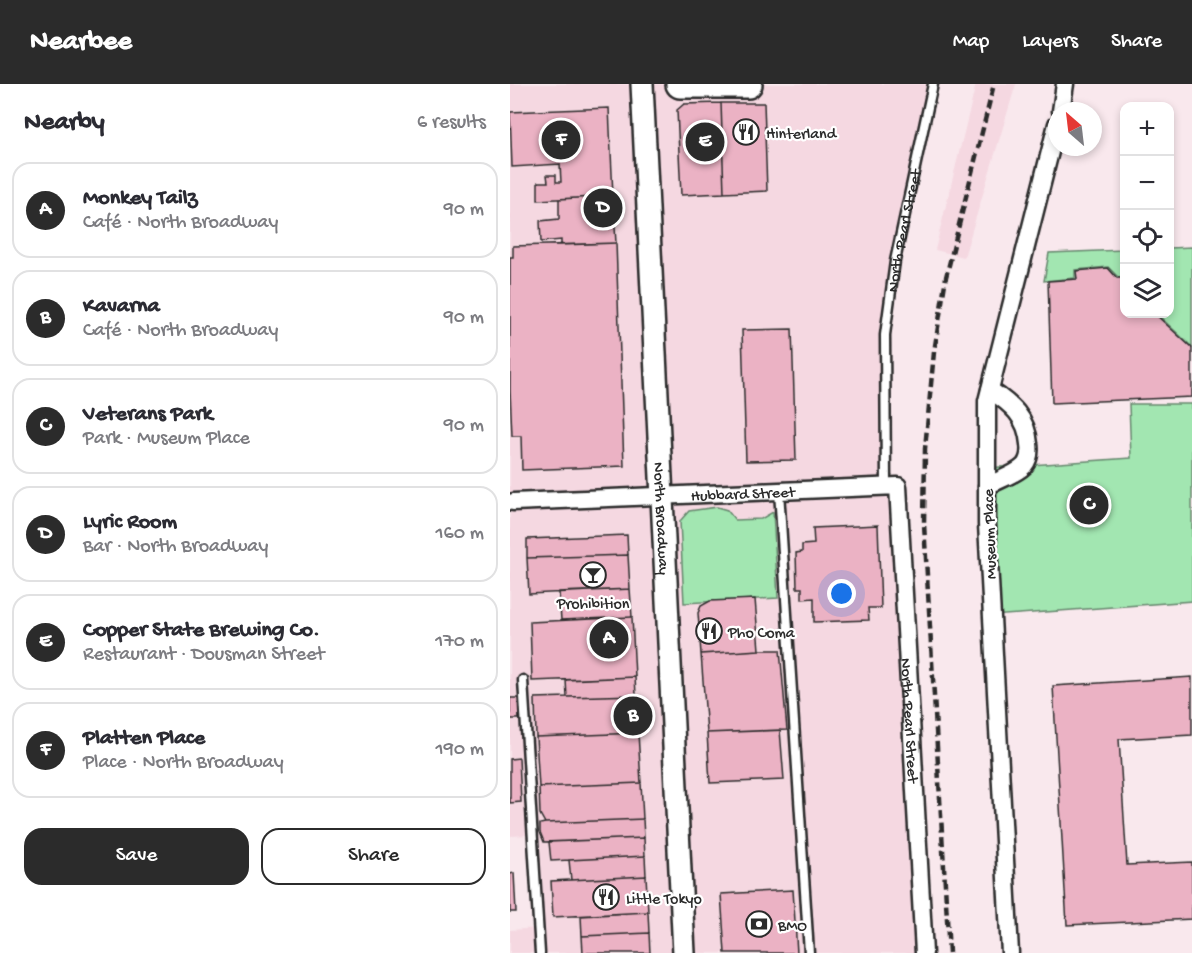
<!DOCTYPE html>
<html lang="en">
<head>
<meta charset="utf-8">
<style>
	:root { --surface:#fff; --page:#f7f7f7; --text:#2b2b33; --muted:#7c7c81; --line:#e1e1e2; --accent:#2b2b2b }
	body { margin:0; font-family:"Gochi Hand",sans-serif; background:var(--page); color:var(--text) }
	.controls { position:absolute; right:18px; top:18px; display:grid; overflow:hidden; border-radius:12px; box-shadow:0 3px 9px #0003 }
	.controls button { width:54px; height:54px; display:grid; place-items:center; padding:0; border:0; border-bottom:2px solid var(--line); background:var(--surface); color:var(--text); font:30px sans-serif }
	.compass { position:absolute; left:538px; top:18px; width:54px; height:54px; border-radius:50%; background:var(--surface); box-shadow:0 3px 9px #0003; rotate:332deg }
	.you { position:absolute; left:332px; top:510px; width:21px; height:21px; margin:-15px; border:4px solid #fff; border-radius:50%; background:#1a73e8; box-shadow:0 0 0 9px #1a73e833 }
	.badge { display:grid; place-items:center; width:39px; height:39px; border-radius:50%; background:var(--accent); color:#fff; font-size:20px; font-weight:700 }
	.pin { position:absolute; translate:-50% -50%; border:3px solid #fff; box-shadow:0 2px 6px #0006 }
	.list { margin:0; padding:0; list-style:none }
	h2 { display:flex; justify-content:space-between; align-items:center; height:78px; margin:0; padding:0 24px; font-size:26px }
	h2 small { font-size:20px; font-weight:400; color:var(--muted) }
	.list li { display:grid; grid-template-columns:39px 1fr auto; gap:18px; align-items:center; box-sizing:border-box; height:96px; margin:0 12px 12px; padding:0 12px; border:2px solid var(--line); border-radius:18px }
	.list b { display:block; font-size:22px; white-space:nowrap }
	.list p { margin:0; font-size:20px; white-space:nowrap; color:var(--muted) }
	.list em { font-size:20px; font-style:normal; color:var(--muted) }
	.actions { display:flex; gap:12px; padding:18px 24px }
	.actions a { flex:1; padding:14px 0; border:2px solid var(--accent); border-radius:18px; text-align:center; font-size:21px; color:var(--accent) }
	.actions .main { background:var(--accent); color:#fff }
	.icon { flex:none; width:33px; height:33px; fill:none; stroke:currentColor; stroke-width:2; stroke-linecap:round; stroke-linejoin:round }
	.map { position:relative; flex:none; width:682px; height:869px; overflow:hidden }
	header { display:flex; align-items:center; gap:36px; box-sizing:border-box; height:84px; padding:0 30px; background:var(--accent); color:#fff }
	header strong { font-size:28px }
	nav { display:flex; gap:33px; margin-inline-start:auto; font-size:21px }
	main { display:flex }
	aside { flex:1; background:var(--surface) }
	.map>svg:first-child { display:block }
</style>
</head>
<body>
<header>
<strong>Nearbee</strong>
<nav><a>Map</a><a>Layers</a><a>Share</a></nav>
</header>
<main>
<aside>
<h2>Nearby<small>6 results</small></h2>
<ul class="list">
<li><span class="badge">A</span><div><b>Monkey Tailz</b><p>Café · North Broadway</p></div><em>90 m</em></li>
<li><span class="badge">B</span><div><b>Kavarna</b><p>Café · North Broadway</p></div><em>90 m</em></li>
<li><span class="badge">C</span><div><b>Veterans Park</b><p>Park · Museum Place</p></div><em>90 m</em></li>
<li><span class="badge">D</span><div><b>Lyric Room</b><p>Bar · North Broadway</p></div><em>160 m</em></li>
<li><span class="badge">E</span><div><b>Copper State Brewing Co.</b><p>Restaurant · Dousman Street</p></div><em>170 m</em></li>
<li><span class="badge">F</span><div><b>Platten Place</b><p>Place · North Broadway</p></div><em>190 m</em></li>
</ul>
<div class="actions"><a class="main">Save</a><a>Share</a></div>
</aside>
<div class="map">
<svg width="682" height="869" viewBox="0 0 682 869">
	<rect width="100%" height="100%" fill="#f9e8ed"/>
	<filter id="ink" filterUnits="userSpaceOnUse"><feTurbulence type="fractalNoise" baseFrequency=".0167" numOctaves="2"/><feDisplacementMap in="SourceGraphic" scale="12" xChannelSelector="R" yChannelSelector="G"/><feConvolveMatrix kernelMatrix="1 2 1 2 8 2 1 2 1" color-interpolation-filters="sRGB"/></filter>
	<g filter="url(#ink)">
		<path fill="#f5d8e1" d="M0 0H423L385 177 375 262 376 402H388L414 869H0V846L28 844 19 751 0 752Z
			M466 0H506L454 173 425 166Z"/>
		<path fill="#a2e6b1" stroke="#66886e" stroke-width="1.5" d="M682 163V263L647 230H660V164Z
			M614 166V199L598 183 565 186V194L534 197 539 169Z
			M619 320H682V517L481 532 477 384 621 374Z
			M207 423 217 426 225 436 251 435 263 428 268 514 174 519 170 437 179 427Z"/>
		<path fill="#ebb2c4" stroke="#2b2b2b" stroke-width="1.5" d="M211 19 214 109 171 111 167 26 174 20Z
			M211 19H254L257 107 214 109Z
			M99 24 103 112 28 116V98H38L37 91H46V98H51L50 80 2 83 0 28Z
			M103 112 106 159 51 161V156L31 158 30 137 49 135V115Z
			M106 159 114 382 12 386 11 352H2L0 306V173H3V162Z
			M598 184 607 194H614V230H645L682 264V313L542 319 538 197 567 195 566 187Z
			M282 245 286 376 236 377 232 246Z
			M368 441 371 524H358L359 536 304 538V514L292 515V504H287L286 469 292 468V461L304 460 303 444Z
			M117 451 118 471 17 474V455Z
			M118 471 120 505 19 510 17 474Z
			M120 505 122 533 51 536 49 508Z
			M245 515 249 566 191 570 188 529 191 522 200 517Z
			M122 533 125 593 22 597 20 538Z
			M249 566H270L277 646 197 649 191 570Z
			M125 593 126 611 57 613 56 596Z
			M682 593V651L609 655 617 781 682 778V835L557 841 543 602Z
			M126 611 128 649 26 653 25 614Z
			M0 614H8L9 635H0Z
			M270 646 274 696 200 699 197 649Z
			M128 649 131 699 29 703 26 653Z
			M9 674 11 718 0 719V675Z
			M131 699 133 735 35 739 30 730 29 703Z
			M133 735 134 754 34 758 30 748V740L35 739Z
			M134 754 135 772 41 777 39 758Z
			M135 772 136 792 61 796 59 776Z
			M4 789 6 828H0V790Z
			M136 792 138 828 43 833 41 797Z
			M283 806 287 869H215L211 810Z
			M138 828 139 849 72 852 71 832Z
			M139 849 140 869H73L72 852Z"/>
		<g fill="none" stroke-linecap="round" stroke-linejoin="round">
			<g stroke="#2b2b2b" stroke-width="13">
				<g id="service">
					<path id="s1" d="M376 403 375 251 385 177 423 0"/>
					<path d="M269 407 299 869"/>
					<path d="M13 596 30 869"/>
				</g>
			</g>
			<g stroke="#2b2b2b" stroke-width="21">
				<g id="minor">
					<path d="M551 27 555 0"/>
					<path d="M477 402C488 396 505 391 514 382 519 376 520 367 519 360 517 333 501 320 480 306"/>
					<path id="s2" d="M3 418 388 402 414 869"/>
					<path d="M500 869 477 440V317L547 40"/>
				</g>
			</g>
			<g stroke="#2b2b2b" stroke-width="26">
				<g id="tertiary">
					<path id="s3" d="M132 0 174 869"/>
				</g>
			</g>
			<g stroke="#2b2b2b" stroke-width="32">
				<path id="primary" d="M170 0H238"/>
			</g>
			<use href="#service" stroke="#fff" stroke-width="8"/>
			<use href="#minor" stroke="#fff" stroke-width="16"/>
			<use href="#tertiary" stroke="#fff" stroke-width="21"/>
			<use href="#primary" stroke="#fff" stroke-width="27"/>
			<path stroke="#2b2b2b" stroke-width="4.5" stroke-dasharray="9 4.5" stroke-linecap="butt" d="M439 869 414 440 415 365 424 268 436 193 484 0"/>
		</g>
	</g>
	<defs>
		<g id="restaurant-ring" transform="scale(1.35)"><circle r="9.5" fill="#fff" stroke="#2b2b2b" stroke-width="1.5"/><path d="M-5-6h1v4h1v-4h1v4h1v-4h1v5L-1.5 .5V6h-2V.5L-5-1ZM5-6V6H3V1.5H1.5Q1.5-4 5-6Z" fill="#2b2b2b"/></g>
		<g id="bar-ring" transform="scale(1.35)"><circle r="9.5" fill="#fff" stroke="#2b2b2b" stroke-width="1.5"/><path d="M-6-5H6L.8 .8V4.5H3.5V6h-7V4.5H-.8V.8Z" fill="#2b2b2b"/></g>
		<g id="bank-ring" transform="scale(1.35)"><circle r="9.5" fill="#fff" stroke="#2b2b2b" stroke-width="1.5"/><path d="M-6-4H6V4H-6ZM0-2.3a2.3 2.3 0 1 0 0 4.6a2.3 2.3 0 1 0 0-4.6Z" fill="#2b2b2b"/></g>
	</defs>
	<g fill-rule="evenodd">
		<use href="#restaurant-ring" x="236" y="48"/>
		<use href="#bar-ring" x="83" y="491"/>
		<use href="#restaurant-ring" x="199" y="547"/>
		<use href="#restaurant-ring" x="96" y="813"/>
		<use href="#bank-ring" x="249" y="840"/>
	</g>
	<g text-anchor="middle" stroke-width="4.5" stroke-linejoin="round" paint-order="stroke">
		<g font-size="16" fill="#2b2b2b" stroke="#fff" text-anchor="start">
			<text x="256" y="54">Hinterland</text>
			<text x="83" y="524" text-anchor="middle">Prohibition</text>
			<text x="218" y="553">Pho Coma</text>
			<text x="116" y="819">Little Tokyo</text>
			<text x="268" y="846">BMO</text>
		</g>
		<g font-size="16" fill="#2b2b2b" stroke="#fff">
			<text dy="6" stroke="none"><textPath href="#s1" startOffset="258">North Pearl Street</textPath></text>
			<text dy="6" stroke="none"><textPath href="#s2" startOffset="230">Hubbard Street</textPath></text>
			<text dy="6" stroke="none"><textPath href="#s3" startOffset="435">North Broadway</textPath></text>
			<text transform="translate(478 450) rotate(-92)" y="6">Museum Place</text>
			<text dy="6" stroke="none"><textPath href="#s2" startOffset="620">North Pearl Street</textPath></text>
		</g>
	</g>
</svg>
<div class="controls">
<button>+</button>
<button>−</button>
<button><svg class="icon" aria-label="locate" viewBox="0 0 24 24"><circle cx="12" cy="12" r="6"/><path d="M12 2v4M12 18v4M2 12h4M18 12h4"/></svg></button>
<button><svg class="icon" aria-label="layers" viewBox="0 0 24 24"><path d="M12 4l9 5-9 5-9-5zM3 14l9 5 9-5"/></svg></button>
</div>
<svg class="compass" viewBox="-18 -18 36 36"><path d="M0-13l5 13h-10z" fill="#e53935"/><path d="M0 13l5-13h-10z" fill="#7c7c81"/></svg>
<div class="you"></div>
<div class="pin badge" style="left:99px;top:555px">A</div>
<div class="pin badge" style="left:123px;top:632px">B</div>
<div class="pin badge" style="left:579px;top:421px">C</div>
<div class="pin badge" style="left:93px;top:124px">D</div>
<div class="pin badge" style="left:195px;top:58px">E</div>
<div class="pin badge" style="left:51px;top:56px">F</div>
</div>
</main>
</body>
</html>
